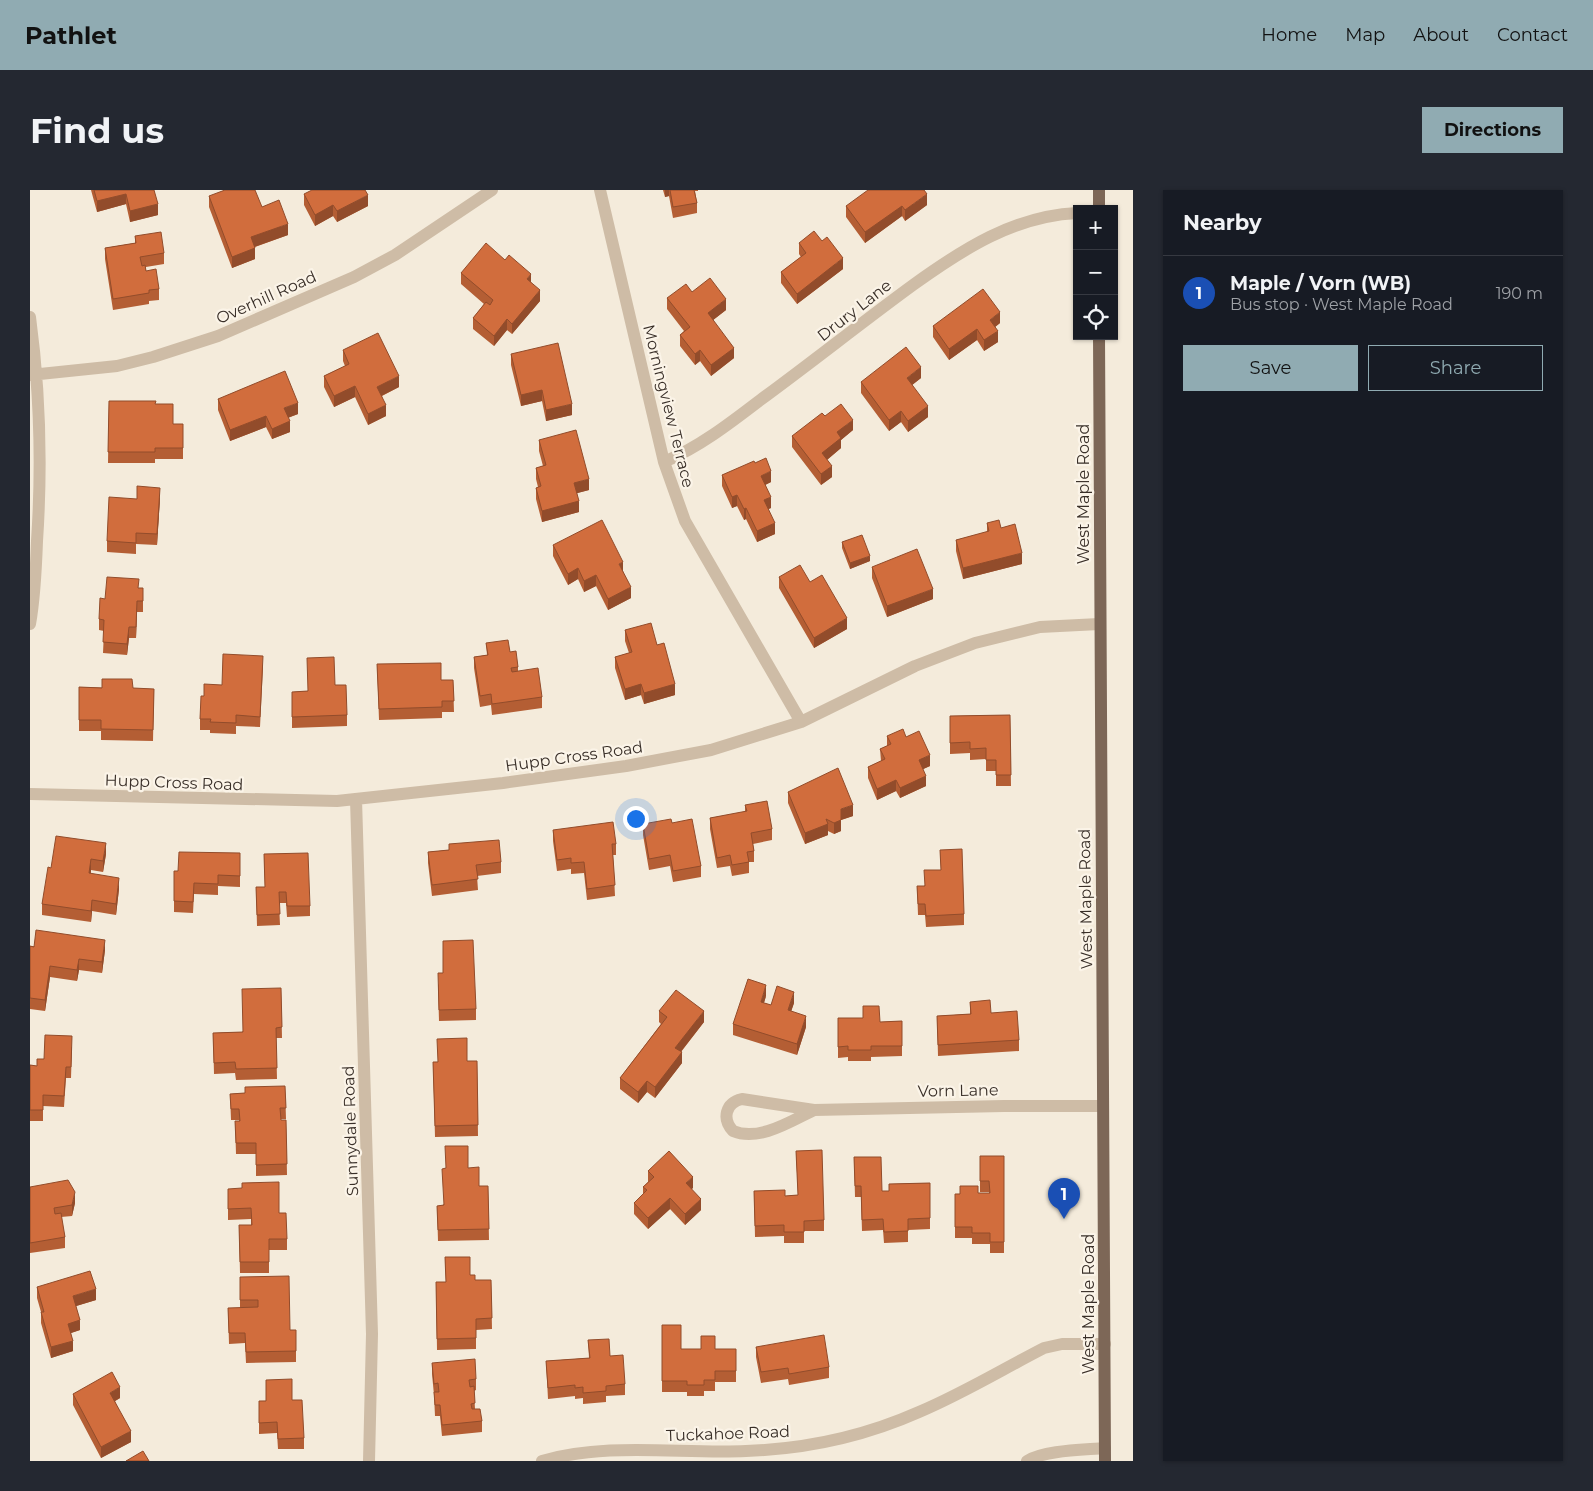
<!DOCTYPE html>
<html lang="en">
<head>
<meta charset="utf-8">
<style>
	:root { --surface:#171b24; --page:#242831; --text:#f1f3f6; --muted:#9ea1a6; --line:#363941; --accent:#90abb2 }
	body { margin:0; font-family:Montserrat,sans-serif; background:var(--page); color:var(--text) }
	.controls { position:absolute; right:15px; top:15px; display:grid; overflow:hidden; border-radius:0px; box-shadow:0 1px 4px #0004 }
	.controls button { width:45px; height:45px; display:grid; place-items:center; padding:0; border:0; border-bottom:1px solid var(--line); background:var(--surface); color:var(--text); font:25px sans-serif }
	.you { position:absolute; left:605px; top:628px; width:18px; height:18px; margin:-12px; border:4px solid #fff; border-radius:50%; background:#1a73e8; box-shadow:0 0 0 8px #1a73e833 }
	.badge { display:grid; place-items:center; width:32px; height:32px; border-radius:50%; background:var(--accent); color:#fff; font-size:16px; font-weight:700 }
	.pin { position:absolute; translate:-50% -41px; filter:drop-shadow(0 1px 2px #0008) }
	.pin::after { content:''; position:absolute; top:26px; width:18px; height:15px; background:inherit; clip-path:polygon(0 0,100% 0,50% 100%) }
	.list { margin:0; padding:0; list-style:none }
	h2 { display:flex; justify-content:space-between; align-items:center; height:65px; margin:0; padding:0 20px; font-size:21px }
	h2 small { font-size:16px; font-weight:400; color:var(--muted) }
	.list li { display:grid; grid-template-columns:32px 1fr auto; gap:15px; align-items:center; box-sizing:border-box; height:75px; padding:0 20px; border-top:1px solid var(--line) }
	.list b { display:block; font-size:19px; white-space:nowrap }
	.list p { margin:0; font-size:16px; white-space:nowrap; color:var(--muted) }
	.list em { font-size:16px; font-style:normal; color:var(--muted) }
	.actions { display:flex; gap:10px; padding:15px 20px }
	.actions a { flex:1; padding:11px 0; border:1px solid var(--accent); border-radius:0px; text-align:center; font-size:18px; color:var(--accent) }
	.actions .main { background:var(--accent); color:#111 }
	.icon { flex:none; width:28px; height:28px; fill:none; stroke:currentColor; stroke-width:2; stroke-linecap:round; stroke-linejoin:round }
	.map { position:relative; flex:none; width:1103px; height:1271px; overflow:hidden; border-radius:0px }
	header { display:flex; align-items:center; gap:30px; box-sizing:border-box; height:70px; padding:0 25px; background:var(--accent); color:#111 }
	header strong { font-size:24px }
	nav { display:flex; gap:28px; margin-inline-start:auto; font-size:18px }
	.intro { display:flex; align-items:center; justify-content:space-between; box-sizing:border-box; height:120px; padding:0 30px }
	h1 { margin:0; font-size:35px }
	.button { padding:12px 22px; border-radius:0px; background:var(--accent); color:#111; font-size:18px; font-weight:700 }
	main { display:flex; gap:30px; padding:0 30px }
	aside { flex:1; background:var(--surface); border-radius:0px; box-shadow:0 1px 4px #0004 }
	.map>svg:first-child { display:block }
</style>
</head>
<body>
<header>
<strong>Pathlet</strong>
<nav><a>Home</a><a>Map</a><a>About</a><a>Contact</a></nav>
</header>
<div class="intro"><h1>Find us</h1><a class="button">Directions</a></div>
<main>
<div class="map">
<svg width="1103" height="1271" viewBox="0 0 1103 1271">
	<rect width="100%" height="100%" fill="#f4ebdb"/>
	<g fill="none" stroke-linecap="round" stroke-linejoin="round">
		<path stroke="#cebca6" stroke-width="12" d="M570 0 634 272 655 331 771 532
			M0 127C10 201 12 276 7 351 6 379 5 406 0 434
			M0 185 87 176 123 167 188 146 324 87 365 65 462 0
			M634 272C669 257 699 234 729 211 781 173 831 133 883 95 933 59 984 26 1047 23
			M0 604 307 611 473 593 596 576 681 560 771 532 885 476 945 453 1010 437 1069 434
			M326 609 342 1144 339 1271
			M784 920C761 931 729 952 703 941 692 929 695 913 712 909L784 920 974 916H1073
			M512 1271C577 1252 649 1264 716 1261 775 1259 835 1246 889 1222 932 1204 973 1179 1014 1158L1032 1154H1075
			M997 1271C1015 1260 1053 1260 1075 1258"/>
		<path stroke="#7d6757" stroke-width="12" d="M1069 0V19
			M1069 146 1075 1271"/>
	</g>
	<path fill="#b45e34" d="M61 0H124L128 25 100 32 96 14 67 22Z
		M633 0H668V1H665L667 13V23L643 28 639 6 635 7Z
		M274 4 338 16 307 32 303 26 285 36 274 15Z
		M179 6 232 17 258 45 225 57V69L202 78 179 17Z
		M897 15 875 31 872 26 835 53 816 27V16Z
		M105 46 134 63V74L116 77V81L129 99V110L119 111V114L83 120 75 69V58L105 53Z
		M769 53 813 79 767 114 751 93V82L771 67 769 64Z
		M431 83 501 92 510 111 482 144 477 140 464 156 443 139V128L454 114 431 94Z
		M662 102 696 120 683 130 704 168 681 186 670 171 665 175 650 156V145L654 141 637 119V108Z
		M970 133 965 137 968 152 954 161 947 150 919 170 903 147V136Z
		M313 160 369 197 352 206 356 226 338 235 325 207 304 217 294 197V186L315 176 313 171Z
		M481 164 542 225 516 231 512 211 491 216 481 175Z
		M891 188 882 195 898 227 878 242 871 232 859 241 831 203V192Z
		M188 209 268 224 258 228 260 242 242 249 236 237 200 251 188 220Z
		M79 211 125 214 143 234H153V269H125V273H78Z
		M795 226 823 240 811 250V258L797 270 802 287 791 295 762 257V246Z
		M509 250 559 300 547 303 549 322 512 332 506 309V298L508 297 506 289V278L513 276 509 261Z
		M725 273 741 292 735 295 741 318 738 319 745 344 727 352 716 329 714 330 707 316 702 318 692 296V285Z
		M130 308 127 355 106 354V364L77 362V351L107 309Z
		M957 333 971 338 992 374 933 389 926 361V350L957 342Z
		M812 352 840 371 820 379 812 358Z
		M523 355 593 381 601 408 578 420 566 396 554 402 548 389 538 395 523 366Z
		M842 377 903 409 857 427 842 388Z
		M749 387 780 392 817 439 784 458 749 398Z
		M109 398 113 409V422H107L106 448H99L97 465 73 463 74 441 69 440V429L75 409Z
		M595 440 627 455 645 505 614 514 611 505 595 510 585 478V467L599 463 595 451Z
		M456 453 480 462 488 477V481L512 507V518L462 525 461 515 450 517 444 478V467L457 465Z
		M347 474 411 490H423L424 522H412V528L349 530Z
		M233 477 230 537 206 536V544L180 543V540H170V529L174 506 192 495Z
		M305 495 317 525V536L262 538V502L277 501Z
		M49 497 124 499 123 551 71 550V541H49Z
		M980 525 981 596H966V581H956V569L940 570V563L920 564V526Z
		M857 546 876 547 900 576 893 579 896 596 870 608 866 601 847 610 838 588V577L851 571 850 559 857 556Z
		M758 602 823 626 811 630V641L804 644 798 641V645L775 654 758 613Z
		M715 615 742 639V650L723 654 724 661V672H719V683L702 686 700 676 687 678 680 639V628L715 622Z
		M642 633 671 676V687L643 692 640 676 619 680 613 645V634Z
		M523 640 586 654V665H583L585 706 557 710 554 683 541 684V679L527 681 523 651Z
		M419 654 471 672V683L447 686 448 700 402 706 398 673V662L419 660Z
		M910 660 934 724V735L896 737 895 725H888L887 696H894L911 680Z
		M210 663V697L188 696V705L164 704 163 723 144 722V681H148Z
		M76 664 73 682 61 680V684L89 699 86 725 62 721 61 732 12 725V714L21 678Z
		M234 664 280 716V726L257 727 256 713H249L250 735 227 736 226 697H235Z
		M0 756 75 760 72 783 49 780 47 791 20 787 15 821 0 819Z
		M408 794 446 819V830L409 831Z
		M251 798 252 848H246L247 889 206 890 205 883 184 884 183 843 212 842Z
		M736 806 734 813 741 815 764 813 761 821 776 837 767 865 703 845V834Z
		M940 812 961 823 989 850V861L908 866 907 826 940 824Z
		M629 821 674 832 651 862 652 873 625 908 617 902 608 913 590 899V888L631 834 629 832Z
		M808 828 850 832 872 831V866L841 867V871H818V867L808 868Z
		M42 857 41 888H36L34 917 13 916V931H0V875L7 876 14 869Z
		M447 871 448 946 405 947 403 872Z
		M255 896 256 929H251V930H256L257 985 226 986V964H206L205 931H209V930H201L200 904 215 903Z
		M766 961 794 1030V1041H774V1053H754V1046L725 1047 724 1001 755 1006 768 1005Z
		M950 966H974V1063H960V1054H942V1048H925V1004L959 1003V1002H950Z
		M824 967 852 1001H859V994L900 993V1039L878 1040V1052L854 1053 853 1040 832 1041 831 1007H825Z
		M438 978 449 996H458L459 1050 408 1051 407 1016 413 1015Z
		M618 981 663 998 661 999 671 1020 655 1035 640 1019 618 1039 604 1024V1013L613 1004V997L618 992Z
		M0 997 45 1013 42 1026 31 1027 35 1047V1058L0 1063Z
		M198 999 249 1023 257 1049V1060H239V1083H210L209 1035H221V1029L198 1030Z
		M415 1067 440 1085 445 1090H461L462 1139 446 1140V1159L407 1160 406 1092H416Z
		M210 1087 260 1140H266V1172L216 1173 215 1153 199 1154 198 1118H210Z
		M7 1097 66 1110 46 1116 50 1140 41 1143 43 1161 21 1168 11 1133V1122L7 1108Z
		M632 1135 651 1159H706V1192H685V1201H674V1206H657V1202H632Z
		M558 1150 580 1166 595 1194V1205L576 1206V1212L553 1214V1208L545 1209V1206L518 1209 516 1171 559 1168Z
		M726 1157 799 1177V1188L759 1195 758 1189 731 1193 726 1167Z
		M402 1173 446 1189V1200L444 1201 445 1219 452 1231V1242L412 1246 410 1226H405L404 1205 402 1184Z
		M43 1204 90 1208 85 1211 101 1252 71 1268 43 1215Z
		M262 1210 274 1248V1259H248L247 1243 229 1244V1211Z"/>
	<path fill="#924c2b" d="M635 0H639V6L635 7Z
		M96 4V14L67 22V11Z
		M897 4V15L875 31V20Z
		M338 5V16L307 32V21Z
		M128 14V25L100 32V21Z
		M303 15V26L285 36V25Z
		M872 16V26L835 53V42Z
		M258 34V45L221 58V47Z
		M225 58V69L202 78V67Z
		M813 68V79L767 114V104Z
		M501 84V95L497 89Z
		M510 100V111L482 144V134Z
		M696 109V120L678 134V123Z
		M970 122V133L960 141V130Z
		M477 129V140L464 156V146Z
		M947 139V150L919 170V159Z
		M968 141V152L954 161V150Z
		M704 158V168L681 186V175Z
		M670 160V171L665 175V164Z
		M891 177V188L877 199V188Z
		M369 186V197L347 208V197Z
		M325 196V207L304 217V206Z
		M512 200V211L491 216V205Z
		M268 213V224L254 229V218Z
		M542 214V225L516 231V220Z
		M356 215V226L338 235V224Z
		M898 216V227L878 242V231Z
		M871 221V232L859 241V230Z
		M236 226V237L200 251V240Z
		M823 230V240L811 250V258L792 274V263L807 242Z
		M260 231V242L242 249V239Z
		M802 276V287L791 295V284Z
		M741 281V292L731 297V286Z
		M559 289V300L544 304V293Z
		M130 298V308L127 355V344Z
		M707 305V316L702 318V307Z
		M741 307V318L734 321V310Z
		M549 311V322L512 332V321Z
		M716 318V329L714 330V319Z
		M745 333V344L727 352V341Z
		M992 363V374L933 389V378Z
		M840 366V371L820 379V373Z
		M593 372V383L589 374Z
		M548 378V389L538 395V384Z
		M566 385V396L554 402V391Z
		M601 397V408L578 420V409Z
		M903 399V409L857 427V416Z
		M107 411V422L106 448V437Z
		M817 428V439L784 458V448Z
		M99 437V448L97 465V454Z
		M611 494V505L595 510V499Z
		M645 494V505L614 514V503Z
		M900 565V576L889 581V570Z
		M896 586V596L870 608V598Z
		M866 590V601L847 610V599Z
		M823 615V626L811 630V619Z
		M811 630V641L804 644V633Z
		M798 634V645L775 654V643Z
		M76 653V664L73 682V671Z
		M61 669V680L59 694V683Z
		M89 688V699L86 725V714Z
		M62 710V721L61 732V721Z
		M75 750V760L72 783V772Z
		M49 769V780L47 791V780Z
		M20 776V787L15 821V810Z
		M736 795V806L731 822V812Z
		M764 802V813L758 831V820Z
		M674 821V832L645 869V858Z
		M776 826V837L767 865V854Z
		M652 862V873L625 908V897Z
		M617 891V902L608 913V902Z
		M663 987V998L656 1004V993Z
		M45 1002V1013L42 1026V1015Z
		M640 1008V1019L618 1039V1028Z
		M671 1009V1020L655 1035V1024Z
		M66 1099V1110L43 1117V1106Z
		M50 1130V1140L38 1144V1134Z
		M43 1151V1161L21 1168V1157Z
		M90 1197V1208L80 1214V1203Z
		M101 1241V1252L71 1268V1257Z"/>
	<path fill="#d16d3d" stroke="#924c2b" d="M64 0H124L128 14 100 21 96 4 67 11Z
		M195 0H225L232 17 249 10 258 34 221 47 225 58 202 67 179 6Z
		M282 0H335L338 5 307 21 303 15 285 25 274 4Z
		M640 0H664L667 13 643 17Z
		M838 0H894L897 4 875 20 872 16 835 42 816 16Z
		M784 41 792 51 797 47 813 68 767 104 751 82 776 63 769 53Z
		M131 42 134 63 110 67 112 76 115 75 116 81 126 79 129 99 119 100V103L83 109 75 58 106 53 105 46Z
		M456 53 475 70 479 65 501 84 497 89 510 100 482 134 477 129 464 146 443 128 456 112 460 115 463 110 431 83Z
		M680 88 696 109 678 123 704 158 681 175 670 160 665 164 650 145 660 137 637 108 656 94 662 102Z
		M953 99 970 122 960 130 968 141 954 150 947 139 919 159 903 136Z
		M348 143 369 186 347 197 356 215 338 224 325 196 304 206 294 186 319 174 313 160Z
		M528 153 542 214 516 220 512 200 491 205 481 164Z
		M876 157 891 177 877 188 898 216 878 231 871 221 859 230 831 192Z
		M255 181 268 213 254 218 260 231 242 239 236 226 200 240 188 209Z
		M79 211H126L125 214H143V234H153V258H125V262H78Z
		M811 214 823 230 807 242 811 248 792 263 802 276 791 284 762 246 792 223 795 226Z
		M546 240 559 289 544 293 549 311 512 321 506 298 511 296 506 278 516 275 509 250Z
		M736 268 741 281 731 286 741 307 734 310 745 333 727 341 716 318 714 319 707 305 702 307 692 285 724 271 725 273Z
		M107 296 130 298 127 344 106 343V353L77 351 79 307 107 309Z
		M572 330 593 372 589 374 601 397 578 409 566 385 554 391 548 378 538 384 523 355Z
		M969 330 971 338 985 334 992 363 933 378 926 350 959 341 957 333Z
		M832 345 840 366 820 373 812 352Z
		M887 359 903 399 857 416 842 377Z
		M770 375 780 392 792 385 817 428 784 448 749 387Z
		M77 387 109 389 108 398H113V411H107L106 437H99L97 454 73 452 74 430 69 429 70 408 75 409Z
		M621 433 627 455 634 453 645 494 614 503 611 494 595 499 585 467 602 462 595 440Z
		M478 450 480 462 486 461 488 477 481 478 482 482 508 478 512 507 462 514 461 504 450 506 444 467 458 465 456 453Z
		M193 464 233 466 230 527 206 525V533L180 532 181 529H170L171 506H174V494L192 495Z
		M304 467 305 495H316L317 525 262 527V502L278 501 277 468Z
		M411 473V490H423L424 511H412V517L349 519 347 474Z
		M72 489H102L103 498 124 499 123 540 71 539V530H49V497L72 498Z
		M980 525 981 585H966V570H956V558L940 559V552L920 553V526Z
		M873 539 876 547 889 541 900 565 889 570 896 586 870 598 866 590 847 599 838 577 855 569 850 559 861 554 857 546Z
		M808 578 823 615 811 619V630L804 633 796 629 798 634 775 643 758 602Z
		M737 611 742 639 721 643 724 661 717 662 719 672 702 675 700 665 687 668 680 628 717 621 715 615Z
		M641 629 642 633 662 629 671 676 643 681 640 665 619 669 613 634Z
		M583 632 586 654H582L585 695 557 699 554 672 541 673V668L527 670 523 640Z
		M26 646 76 653 73 671 61 669 59 683 89 688 86 714 62 710 61 721 12 714 18 677 21 678Z
		M469 650 471 672 446 675 448 689 402 695 398 662 419 660V654Z
		M932 659 934 724 896 726 895 714H888L887 696H895L894 680H911L910 660Z
		M149 662 210 663V686L188 685V694L164 693 163 712 144 711V681H148Z
		M278 663 280 716H257L256 702H249L250 724 227 725 226 697H235L234 664Z
		M6 740 75 750 72 772 49 769 47 780 20 776 15 810 0 808V756L4 757Z
		M443 750 446 819 409 820 408 783H413V751Z
		M718 789 736 795 731 812 741 815 747 796 764 802 758 820 776 826 767 854 703 834Z
		M251 798 252 837 246 838 247 878 206 879 205 872 184 873 183 843 213 842 212 799Z
		M646 800 674 821 645 858 652 862 625 897 617 891 608 902 590 888 637 827 629 821Z
		M960 810 961 823 987 821 989 850 908 855 907 826 941 824 940 812Z
		M833 816H849L850 832 872 831V856H841V860H818V856L808 857V828H833Z
		M15 845 42 846 41 877H36L34 906 13 905V920H0V875L7 876V869H14Z
		M437 848V871H447L448 935 405 936 403 872H408L407 849Z
		M255 896 256 918H250L251 930H256L257 974 226 975V953H206L205 931H210L209 919H201L200 904 215 903V897Z
		M415 956H438V978L449 977V996H458L459 1039 408 1040 407 1016 414 1015 412 979 416 978Z
		M792 960 794 1030 774 1031V1042H754V1035L725 1036 724 1001 755 1000V1006L768 1005 766 961Z
		M639 961 663 987 656 993 671 1009 655 1024 640 1008 618 1028 604 1013 617 1000 613 997 624 987 618 981Z
		M950 966H974V1052H960V1043H942V1037H925V1004H930V996H948V1003H960L959 991H950Z
		M824 967H851L852 1001H859V994L900 993V1028L878 1029V1041L854 1042 853 1029 832 1030 831 996H825Z
		M38 990 45 1002 42 1015 24 1018 25 1024 31 1023 35 1047 0 1053V997Z
		M249 992V1023H256L257 1049H239V1072H210L209 1035H222L221 1018 198 1019V999L212 998V993Z
		M415 1067H440V1085H445V1090H461L462 1128 446 1129V1148L407 1149 406 1092H416Z
		M60 1081 66 1099 43 1106 50 1130 38 1134 43 1151 21 1157 11 1122H14L7 1097Z
		M259 1086 260 1140H266V1161L216 1162 215 1143H199L198 1118 228 1117V1110H210V1087Z
		M632 1135H651V1159H671V1146H685V1159H706V1181H685V1190H674V1195H657V1191H632Z
		M794 1145 799 1177 759 1184 758 1178 731 1182 726 1157Z
		M579 1149 580 1166 593 1165 595 1194 576 1196V1201L553 1203V1197L545 1198V1195L518 1198 516 1171 560 1168 558 1150Z
		M445 1169 446 1189 439 1190 440 1197 444 1196 445 1213 441 1214 442 1219H450L452 1231 412 1235 410 1215H405L404 1202H409L408 1193 404 1194 402 1173Z
		M82 1182 90 1197 80 1203 101 1241 71 1257 43 1204Z
		M262 1189V1210H272L274 1248 248 1249 247 1232 229 1233V1211H236V1190Z
		M113 1261 119 1271H96Z"/>
	<g text-anchor="middle" stroke-width="4.5" stroke-linejoin="round" paint-order="stroke">
		<g font-size="16" fill="#392f28" stroke="#fbf4e8">
			<text transform="translate(236 107) rotate(-24)" y="6">Overhill Road</text>
			<text transform="translate(824 120) rotate(-38)" y="6">Drury Lane</text>
			<text transform="translate(639 216) rotate(76)" y="6">Morningview Terrace</text>
			<text transform="translate(1053 304) rotate(-90)" y="6">West Maple Road</text>
			<text transform="translate(544 566) rotate(-8)" y="6">Hupp Cross Road</text>
			<text transform="translate(144 592) rotate(2)" y="6">Hupp Cross Road</text>
			<text transform="translate(1055 709) rotate(-91)" y="6">West Maple Road</text>
			<text transform="translate(928 900) rotate(-1)" y="6">Vorn Lane</text>
			<text transform="translate(320 941) rotate(-92)" y="6">Sunnydale Road</text>
			<text transform="translate(1058 1114) rotate(-90)" y="6">West Maple Road</text>
			<text transform="translate(698 1243) rotate(-2)" y="6">Tuckahoe Road</text>
		</g>
	</g>
</svg>
<div class="controls">
<button>+</button>
<button>−</button>
<button><svg class="icon" aria-label="locate" viewBox="0 0 24 24"><circle cx="12" cy="12" r="6"/><path d="M12 2v4M12 18v4M2 12h4M18 12h4"/></svg></button>
</div>
<div class="you"></div>
<div class="pin badge" style="left:1034px;top:1029px;background:#1a4fb4">1</div>
</div>
<aside>
<h2>Nearby<small></small></h2>
<ul class="list">
<li><span class="badge" style="background:#1a4fb4">1</span><div><b>Maple / Vorn (WB)</b><p>Bus stop · West Maple Road</p></div><em>190 m</em></li>
</ul>
<div class="actions"><a class="main">Save</a><a>Share</a></div>
</aside>
</main>
</body>
</html>
